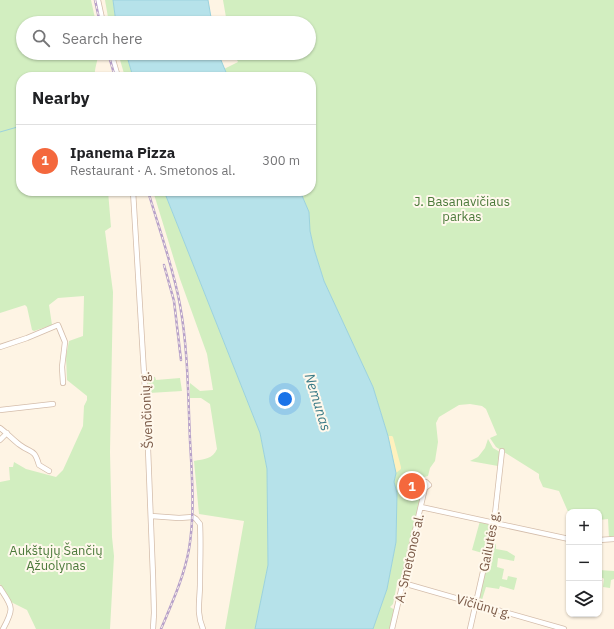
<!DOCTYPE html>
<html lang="en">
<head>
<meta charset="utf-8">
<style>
	:root { --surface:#fff; --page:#f6f6f6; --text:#202124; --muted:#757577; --line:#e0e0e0; --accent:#f4683d }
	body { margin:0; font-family:"IBM Plex Sans",sans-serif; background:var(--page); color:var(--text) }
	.controls { position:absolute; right:12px; bottom:12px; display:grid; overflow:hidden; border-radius:8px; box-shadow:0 1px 3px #0004 }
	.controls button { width:36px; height:36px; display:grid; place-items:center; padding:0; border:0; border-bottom:1px solid var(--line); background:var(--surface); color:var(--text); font:20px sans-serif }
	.you { position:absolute; left:285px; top:399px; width:14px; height:14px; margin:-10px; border:3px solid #fff; border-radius:50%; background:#1a73e8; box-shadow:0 0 0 6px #1a73e833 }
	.badge { display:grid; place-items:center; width:26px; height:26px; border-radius:50%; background:var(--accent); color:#fff; font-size:13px; font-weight:700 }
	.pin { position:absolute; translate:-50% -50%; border:2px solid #fff; box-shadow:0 1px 4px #0006 }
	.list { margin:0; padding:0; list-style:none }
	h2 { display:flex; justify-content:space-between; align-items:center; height:52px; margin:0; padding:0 16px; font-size:17px }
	h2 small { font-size:13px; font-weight:400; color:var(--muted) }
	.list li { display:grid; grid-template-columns:26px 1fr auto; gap:12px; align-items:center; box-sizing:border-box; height:72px; padding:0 16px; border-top:1px solid var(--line) }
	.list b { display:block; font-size:15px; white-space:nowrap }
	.list p { margin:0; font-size:13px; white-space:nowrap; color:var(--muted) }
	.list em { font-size:13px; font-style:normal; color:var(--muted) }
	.icon { flex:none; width:22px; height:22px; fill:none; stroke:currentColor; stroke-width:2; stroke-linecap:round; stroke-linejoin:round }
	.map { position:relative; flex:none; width:614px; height:629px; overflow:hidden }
	.search { position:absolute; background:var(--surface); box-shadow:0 1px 3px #0004; left:16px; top:16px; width:300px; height:44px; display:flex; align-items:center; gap:10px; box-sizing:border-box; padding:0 14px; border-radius:22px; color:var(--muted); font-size:15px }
	.panel { position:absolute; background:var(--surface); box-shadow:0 1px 3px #0004; left:16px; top:72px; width:300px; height:124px; border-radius:16px }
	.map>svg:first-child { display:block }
</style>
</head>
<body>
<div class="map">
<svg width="614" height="629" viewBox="0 0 614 629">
	<rect width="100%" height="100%" fill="#fef4e4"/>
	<path fill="#d2eec0" d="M0 0H91L96 23H23V53H98C98 62 94 68 95 77H21V191H108L111 227 105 231 113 292 110 452 112 537 114 556 110 629H36L27 610 11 602 0 584V482L10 480 9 467H13L14 462 26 469 56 477 63 470 83 426 84 406 87 400V396L67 380 66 356 69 341 83 336 84 296 58 298 49 305 52 325 34 331 32 330 27 307 25 305 0 313Z
		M105 0H113L116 23H109Z
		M223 0H614V537L609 538 608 519 599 520V512H569V514L559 491 543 487 539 478V474L496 447 490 438 497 435 486 409 482 406 470 404 459 405 439 417 436 423 438 442 435 461 430 468 428 476 424 477 419 483V492L422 493 402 580 398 579 393 604 390 607 395 610 390 629H373L387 589 396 542 397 493 394 482 396 473 388 436 373 387 324 281 314 249 310 231 309 212 300 191H311V77H228L224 69 238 62 234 53H309V23H227Z
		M118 53H126L133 77H125Z
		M153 191H164L260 433 267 469 268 565 255 629H225L244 521 199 514 194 461C204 459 213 459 217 449L210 404 201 398H190V383L200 391 213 390 207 354 180 279Z
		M148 376 155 377 156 380 180 378 182 391 149 393Z
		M488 439 493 448 500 452 498 466 470 461 478 457 485 448Z
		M480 521 492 524 486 554 472 550Z
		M491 543 496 544V549L507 551 515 556 514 561 498 558 497 567 504 569 502 579 507 580 508 576 517 578 514 590 500 586 499 589 486 587 481 603 479 601Z
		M599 570 614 571V579L611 580 610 588 603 587 604 579 603 578H599Z"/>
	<path fill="#fff1bd" d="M388 436H392L393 437 401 467V469L396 473Z"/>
	<path fill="#b6e2ea" stroke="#9bd2dd" d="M113 0H208L212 23H116Z
		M126 53H218L228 77H133Z
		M164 191H300L309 212 310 231 314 249 324 281 373 387 388 436 396 473 394 482 397 493 396 542 387 589 373 629H255L268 565 267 469 260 433Z"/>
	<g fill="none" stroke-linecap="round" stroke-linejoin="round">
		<path stroke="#9bd2dd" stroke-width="1" d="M0 132 21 126"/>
		<g stroke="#d4bdab" stroke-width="6">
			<path id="minor" d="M98 0 103 23
				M111 53 118 77
				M133 191 147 423 153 576 154 613 153 629
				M0 347 27 338 58 325 65 342 62 367 63 383
				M0 410 53 404
				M0 428C7 433 13 440 20 445 32 454 34 448 39 465L49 471
				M0 440 7 433
				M421 507 569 539
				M151 516 179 518 193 517 196 519 200 524C201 544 200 563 200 583 200 600 196 613 203 629
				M599 540 614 539
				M403 583 564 629
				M0 588C12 607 15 607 3 629
				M392 629 425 488 429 485 426 482 423 484 425 488
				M470 629 494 523 502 451"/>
		</g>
		<use href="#minor" stroke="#fff" stroke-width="4.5"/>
		<g stroke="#b7a1c9" stroke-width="2.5">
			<path id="rail" d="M95 0 100 23
				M108 53 115 77
				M148 191C159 229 173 266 180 305 188 349 188 395 190 440 192 477 195 513 189 549 184 577 172 603 161 629
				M164 265 174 301 181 360"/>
		</g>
		<use href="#rail" stroke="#fff8ec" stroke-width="1" stroke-dasharray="3" stroke-linecap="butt"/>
	</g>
	<g text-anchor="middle" stroke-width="4" stroke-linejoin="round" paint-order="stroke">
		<g font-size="13" fill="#4c7a3b" stroke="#fff8ec">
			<text x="462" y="206">J. Basanavičiaus<tspan x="462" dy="15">parkas</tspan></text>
			<text x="56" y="555">Aukštųjų Šančių<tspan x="56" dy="15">Ąžuolynas</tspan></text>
		</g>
		<g font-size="13" fill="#7a5946" stroke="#fff8ec">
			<text transform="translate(146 410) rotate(-93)" y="5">Švenčionių g.</text>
			<text transform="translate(489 541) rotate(-79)" y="5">Gailutės g.</text>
			<text transform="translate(409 558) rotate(-77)" y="5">A. Smetonos al.</text>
			<text transform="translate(484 606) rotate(16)" y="5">Vičiūnų g.</text>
		</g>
		<g font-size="14" font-style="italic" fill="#3b7b87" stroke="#fff8ec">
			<text transform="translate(318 402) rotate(73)" y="5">Nemunas</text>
		</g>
	</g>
</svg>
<div class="controls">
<button>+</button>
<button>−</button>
<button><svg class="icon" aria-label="layers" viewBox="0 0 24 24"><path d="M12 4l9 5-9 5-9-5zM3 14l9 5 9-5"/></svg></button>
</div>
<div class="you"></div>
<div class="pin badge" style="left:412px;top:486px">1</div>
<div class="search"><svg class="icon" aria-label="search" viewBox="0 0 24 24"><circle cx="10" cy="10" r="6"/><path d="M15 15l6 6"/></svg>Search here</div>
<section class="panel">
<h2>Nearby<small></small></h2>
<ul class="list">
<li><span class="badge">1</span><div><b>Ipanema Pizza</b><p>Restaurant · A. Smetonos al.</p></div><em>300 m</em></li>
</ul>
</section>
</div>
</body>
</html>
